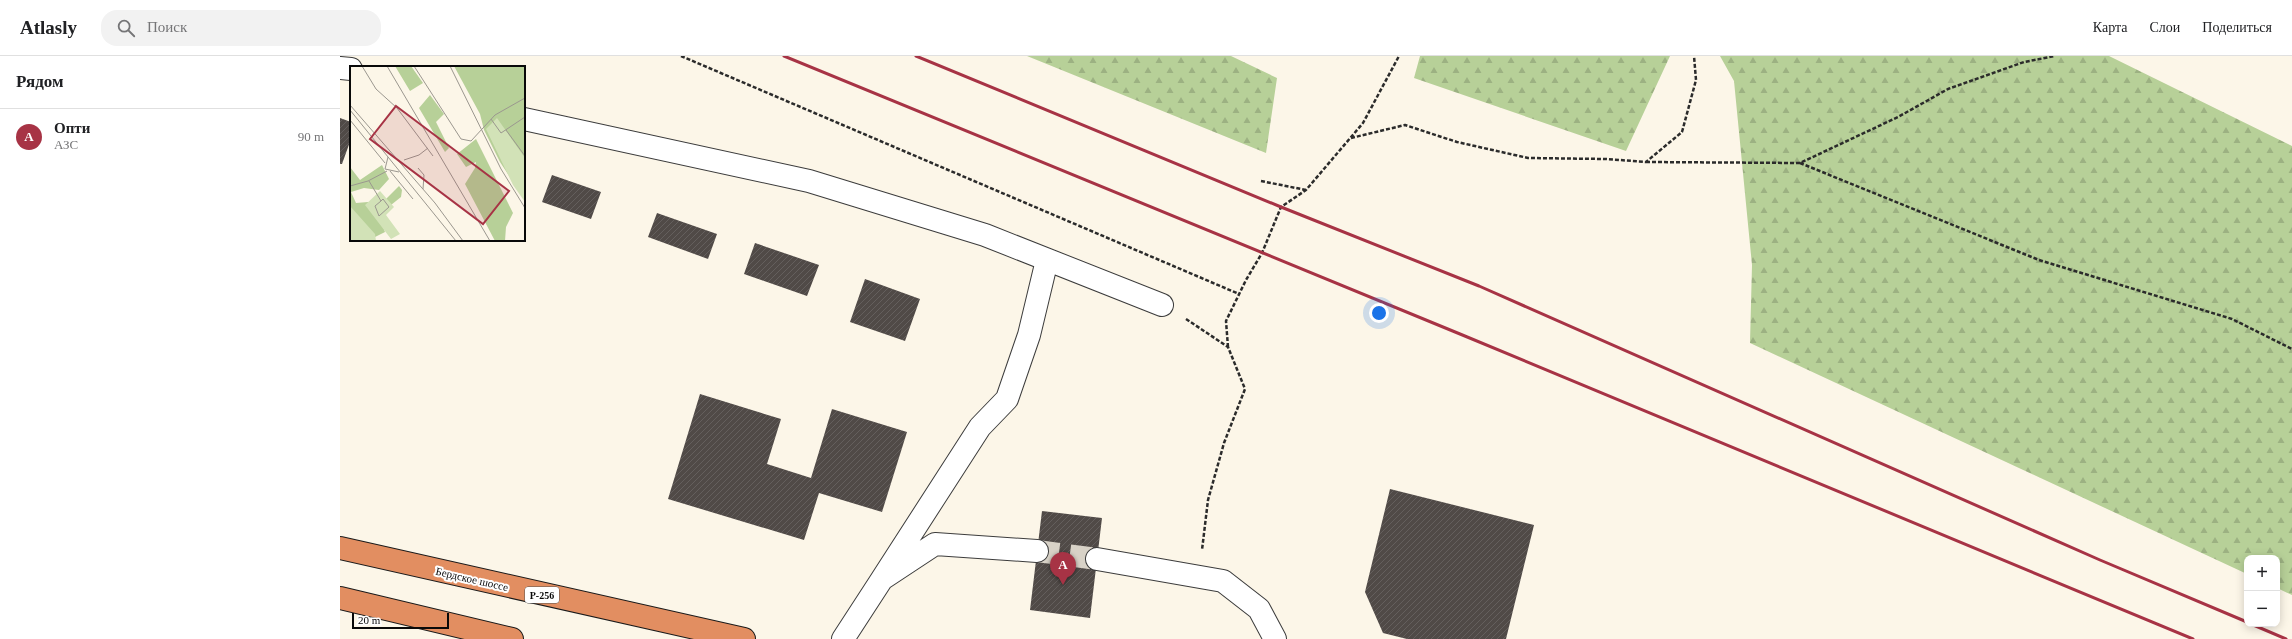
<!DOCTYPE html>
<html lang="ru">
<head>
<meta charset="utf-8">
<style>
	:root { --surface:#fff; --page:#f2f2f2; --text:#202124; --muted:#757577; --line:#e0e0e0; --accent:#a73345 }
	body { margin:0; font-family:Georgia,serif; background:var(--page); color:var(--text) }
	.controls { position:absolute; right:12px; bottom:12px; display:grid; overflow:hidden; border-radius:8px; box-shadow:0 2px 10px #0003 }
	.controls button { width:36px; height:36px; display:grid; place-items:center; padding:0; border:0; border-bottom:1px solid var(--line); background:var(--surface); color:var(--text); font:20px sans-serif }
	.scale { position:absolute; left:12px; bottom:10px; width:97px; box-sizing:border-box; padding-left:4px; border:2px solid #090909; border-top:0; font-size:11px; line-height:14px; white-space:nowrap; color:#090909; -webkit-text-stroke:3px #fff; paint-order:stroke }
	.you { position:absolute; left:1039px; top:257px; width:14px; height:14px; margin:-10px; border:3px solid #fff; border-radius:50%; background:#1a73e8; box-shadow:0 0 0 6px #1a73e833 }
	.badge { display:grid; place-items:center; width:26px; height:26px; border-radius:50%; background:var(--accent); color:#fff; font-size:13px; font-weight:700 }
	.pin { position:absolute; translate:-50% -33px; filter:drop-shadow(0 1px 2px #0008) }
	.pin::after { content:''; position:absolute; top:21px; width:14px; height:12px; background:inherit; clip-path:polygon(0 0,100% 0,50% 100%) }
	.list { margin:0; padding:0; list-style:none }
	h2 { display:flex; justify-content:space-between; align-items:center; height:52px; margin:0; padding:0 16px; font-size:17px }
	h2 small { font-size:13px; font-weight:400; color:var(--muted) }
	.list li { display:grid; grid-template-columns:26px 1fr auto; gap:12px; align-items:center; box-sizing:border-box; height:56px; padding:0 16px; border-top:1px solid var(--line) }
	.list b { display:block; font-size:15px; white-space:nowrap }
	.list p { margin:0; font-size:13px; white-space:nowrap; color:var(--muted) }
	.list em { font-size:13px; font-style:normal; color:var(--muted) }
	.icon { flex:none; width:22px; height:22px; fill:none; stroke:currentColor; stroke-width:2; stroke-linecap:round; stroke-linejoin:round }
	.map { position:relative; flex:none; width:1952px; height:583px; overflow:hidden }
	header { display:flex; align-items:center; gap:24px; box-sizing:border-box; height:56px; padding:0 20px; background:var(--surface); border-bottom:1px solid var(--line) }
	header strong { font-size:19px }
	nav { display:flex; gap:22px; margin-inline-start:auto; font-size:14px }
	.search { width:280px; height:36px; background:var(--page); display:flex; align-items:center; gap:10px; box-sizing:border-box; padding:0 14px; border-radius:16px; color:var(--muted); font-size:15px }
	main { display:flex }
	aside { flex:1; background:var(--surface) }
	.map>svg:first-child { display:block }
</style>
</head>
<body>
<header>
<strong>Atlasly</strong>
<div class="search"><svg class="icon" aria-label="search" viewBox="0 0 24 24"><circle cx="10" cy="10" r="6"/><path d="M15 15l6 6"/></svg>Поиск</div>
<nav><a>Карта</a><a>Слои</a><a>Поделиться</a></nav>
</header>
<main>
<aside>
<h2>Рядом<small></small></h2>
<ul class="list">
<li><span class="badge">A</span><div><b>Опти</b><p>АЗС</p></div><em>90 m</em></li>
</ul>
</aside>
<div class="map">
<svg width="1952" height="583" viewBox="0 0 1952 583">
	<defs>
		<pattern id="forest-firs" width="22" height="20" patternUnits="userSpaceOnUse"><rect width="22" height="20" fill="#b7d098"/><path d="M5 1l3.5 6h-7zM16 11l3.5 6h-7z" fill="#9cb182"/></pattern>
		<pattern id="building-hatch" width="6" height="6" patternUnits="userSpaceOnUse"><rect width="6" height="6" fill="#504a47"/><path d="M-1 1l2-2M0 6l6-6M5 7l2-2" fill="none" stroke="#645f5d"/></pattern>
	</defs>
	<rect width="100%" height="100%" fill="#fcf6e8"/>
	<path fill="url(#forest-firs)" d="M687 0H891L937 22 926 97Z
		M1080 0H1330L1286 95 1074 22Z
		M1380 0H1769L1952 90V539L1937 532V502H1907V518L1410 287 1412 209 1394 25Z"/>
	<path fill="url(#building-hatch)" d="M0 62 11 66V83L2 108H0Z
		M212 119 261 136 251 163 202 146Z
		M317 157 377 178 368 203 308 181Z
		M415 187 479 209 467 240 404 218Z
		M525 223 580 243 565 285 510 266Z
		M360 338 441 363 427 408 471 422 492 353 567 376 542 456 479 437 464 484 328 443Z
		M1050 433 1194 469 1166 583H1067L1043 577 1025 536Z
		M702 455 762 462 750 562 690 554Z"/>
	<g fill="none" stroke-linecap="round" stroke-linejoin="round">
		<path stroke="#d8d2c7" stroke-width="22" stroke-dasharray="22 11" stroke-linecap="butt" d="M697 495 757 503"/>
		<g stroke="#3c3c3c" stroke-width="24">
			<path id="minor" d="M0 12 11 13
				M184 63 469 125 645 179 822 249
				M757 503 883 525 919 553 935 583
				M542 523 640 371 667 343 689 279 707 204
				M503 583 542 523 595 488 697 495"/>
		</g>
		<g stroke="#1a1a1a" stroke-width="24">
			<path id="highway" d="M0 492 404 583
				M0 542 172 583"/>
		</g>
		<path stroke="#2b2b2b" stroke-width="2.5" stroke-dasharray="4 2" stroke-linecap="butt" d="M341 0 899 238
			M1011 82 1065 69 1117 86 1188 102 1266 103 1306 106 1342 76 1356 24 1354 0
			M1306 106 1460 107 1558 61 1608 33 1684 6 1715 0
			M1460 107 1699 204 1892 263 1952 293
			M921 125 966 134
			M846 263 888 291 905 333 884 387 868 444 862 494
			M888 291 886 265 906 224 922 197 941 151 966 134 1023 67 1059 0"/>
		<use href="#minor" stroke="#fff" stroke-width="22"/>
		<use href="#highway" stroke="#e28e61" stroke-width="22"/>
		<path stroke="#a73345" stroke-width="3" d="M444 0 1120 278 1853 583
			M576 0 941 151 1139 230 1760 504 1907 566
			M1911 568 1946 583"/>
	</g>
	<g text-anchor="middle" stroke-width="4" stroke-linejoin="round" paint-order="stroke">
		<rect fill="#fff" stroke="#535353" stroke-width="1" x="185" y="531" width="34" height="16" rx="3"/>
		<g font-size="10" font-weight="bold" fill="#090909">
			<text x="202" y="543">Р-256</text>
		</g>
		<g font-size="11" fill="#090909" stroke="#fff">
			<text transform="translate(132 523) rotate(13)" y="4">Бердское шоссе</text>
		</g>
	</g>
	<g transform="translate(10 10)">
		<rect width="175" height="175" fill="#fcf6e8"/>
		<path d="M45 0H61L73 17 60 25ZM104 0H175V134L150 96 134 64 130 48ZM80 29 94 48 86 56 99 82 95 86 69 42ZM126 73 163 147 156 161 155 175H145L115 118 125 102 126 96 116 101 107 88ZM32 99 39 113 29 124 14 122 1 126 6 137 18 136 31 155 35 166 21 173 0 166V101L10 114ZM49 120 52 124 51 131 31 147 27 142Z" fill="#b7d098"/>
		<path d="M147 52 175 92V136L163 119 136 63ZM30 125 44 141 36 149 50 168 41 173 15 139ZM0 140 25 168 26 175H0Z" fill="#d2e2b7"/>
		<path fill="none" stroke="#9b978f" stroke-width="1" d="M12 0 26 23 47 42 83 90M37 0 140 175M64 0 111 73 121 75 145 49 175 32M100 0 151 103 175 142M0 39 85 137 113 175M0 44 106 175M141 53 151 67 175 51M0 54 35 97M156 64 175 90M38 91 35 103 49 106M54 94 69 89 78 82M68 102 74 109 73 123M40 105 63 133M19 115 31 135 25 140 29 150 39 141 33 133 31 135M0 120 18 115 37 105"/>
		<path fill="#a73345" fill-opacity="0.15" stroke="#a73345" stroke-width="2" d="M46 40 159 125 133 158 20 73Z"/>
		<rect width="175" height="175" fill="none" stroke="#090909" stroke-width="2"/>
	</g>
</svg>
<div class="controls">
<button>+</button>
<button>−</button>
</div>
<div class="scale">20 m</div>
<div class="you"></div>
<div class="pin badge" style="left:723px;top:529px">A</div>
</div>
</main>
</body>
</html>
